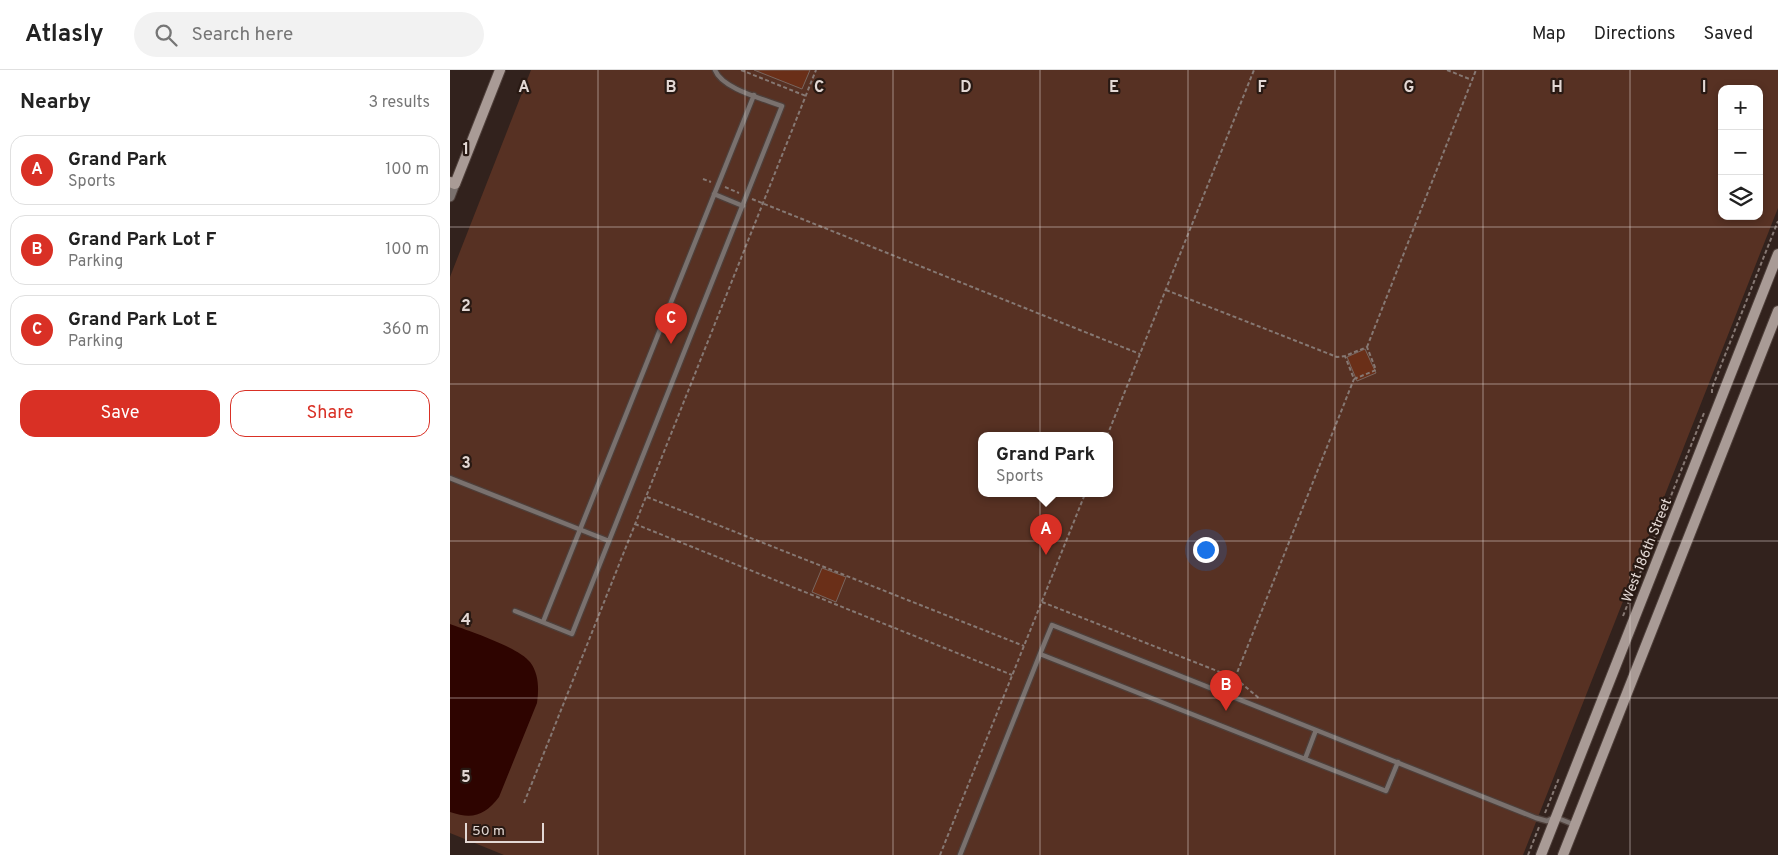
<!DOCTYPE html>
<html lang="en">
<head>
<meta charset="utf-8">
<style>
	:root { --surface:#fff; --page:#f2f2f2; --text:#222; --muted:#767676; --line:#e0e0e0; --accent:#d93025 }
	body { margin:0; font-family:Overpass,sans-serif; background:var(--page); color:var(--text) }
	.controls { position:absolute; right:15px; top:15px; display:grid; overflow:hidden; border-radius:10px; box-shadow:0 2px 8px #0003 }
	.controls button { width:45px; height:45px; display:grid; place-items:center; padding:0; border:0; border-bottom:1px solid var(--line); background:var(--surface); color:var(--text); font:25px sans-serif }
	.scale { position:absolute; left:15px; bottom:12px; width:79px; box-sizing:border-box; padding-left:5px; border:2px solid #e3d8d4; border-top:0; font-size:14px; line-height:18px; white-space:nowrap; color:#e3d8d4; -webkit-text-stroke:4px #281913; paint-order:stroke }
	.you { position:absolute; left:755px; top:479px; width:18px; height:18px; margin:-12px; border:4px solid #fff; border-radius:50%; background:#1a73e8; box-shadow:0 0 0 8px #1a73e833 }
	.badge { display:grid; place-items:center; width:32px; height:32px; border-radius:50%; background:var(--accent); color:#fff; font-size:16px; font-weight:700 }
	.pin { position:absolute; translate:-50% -41px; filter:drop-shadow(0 1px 2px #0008) }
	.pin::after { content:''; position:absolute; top:26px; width:18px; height:15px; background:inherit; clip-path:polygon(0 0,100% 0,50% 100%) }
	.popup { position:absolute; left:528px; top:362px; width:135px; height:65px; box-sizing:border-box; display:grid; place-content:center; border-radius:10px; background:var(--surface); filter:drop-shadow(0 1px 4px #0005); font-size:16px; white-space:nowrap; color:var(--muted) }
	.popup b { font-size:19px; color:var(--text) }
	.popup::after { content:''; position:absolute; left:50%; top:100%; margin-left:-10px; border:10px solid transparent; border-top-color:var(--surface) }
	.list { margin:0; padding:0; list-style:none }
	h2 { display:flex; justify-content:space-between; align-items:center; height:65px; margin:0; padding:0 20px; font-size:21px }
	h2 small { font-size:16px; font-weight:400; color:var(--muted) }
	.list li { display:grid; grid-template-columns:32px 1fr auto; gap:15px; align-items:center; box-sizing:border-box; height:70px; margin:0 10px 10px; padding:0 10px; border:1px solid var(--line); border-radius:15px }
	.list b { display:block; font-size:19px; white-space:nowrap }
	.list p { margin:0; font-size:16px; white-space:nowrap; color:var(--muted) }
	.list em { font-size:16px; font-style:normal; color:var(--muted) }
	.actions { display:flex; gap:10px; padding:15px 20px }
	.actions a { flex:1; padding:11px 0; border:1px solid var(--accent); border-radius:15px; text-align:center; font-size:18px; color:var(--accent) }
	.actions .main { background:var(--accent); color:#fff }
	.icon { flex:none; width:28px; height:28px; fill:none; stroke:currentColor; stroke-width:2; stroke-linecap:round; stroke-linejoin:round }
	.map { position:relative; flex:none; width:1328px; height:785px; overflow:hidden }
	header { display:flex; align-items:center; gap:30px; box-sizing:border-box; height:70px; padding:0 25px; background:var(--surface); border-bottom:1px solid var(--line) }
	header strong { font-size:24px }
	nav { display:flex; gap:28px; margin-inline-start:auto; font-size:18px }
	.search { width:350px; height:45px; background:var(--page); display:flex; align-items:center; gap:12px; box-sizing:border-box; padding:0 18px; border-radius:28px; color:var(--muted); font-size:19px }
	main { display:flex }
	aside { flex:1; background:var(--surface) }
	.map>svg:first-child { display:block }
</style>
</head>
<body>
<header>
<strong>Atlasly</strong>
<div class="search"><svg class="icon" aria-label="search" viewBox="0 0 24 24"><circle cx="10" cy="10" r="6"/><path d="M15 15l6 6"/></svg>Search here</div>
<nav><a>Map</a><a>Directions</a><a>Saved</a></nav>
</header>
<main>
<aside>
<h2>Nearby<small>3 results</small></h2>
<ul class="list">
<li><span class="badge">A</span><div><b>Grand Park</b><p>Sports</p></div><em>100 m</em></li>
<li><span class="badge">B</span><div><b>Grand Park Lot F</b><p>Parking</p></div><em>100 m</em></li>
<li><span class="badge">C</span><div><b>Grand Park Lot E</b><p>Parking</p></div><em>360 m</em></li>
</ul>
<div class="actions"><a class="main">Save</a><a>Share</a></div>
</aside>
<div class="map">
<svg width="1328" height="785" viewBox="0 0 1328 785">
	<rect width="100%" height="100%" fill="#32221d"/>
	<path fill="#573123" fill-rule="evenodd" d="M81 0H1328V138L1073 785H54L0 763V207ZM1272 19H1309V146H1272ZM532 366H660V424H532Z"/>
	<path fill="#2e0400" d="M0 554C19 561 68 577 80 592 89 604 89 619 87 633L49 727C35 745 23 750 0 742Z"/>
	<path fill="#6a2f18" stroke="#79665f" d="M304 0H360L352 19Z
		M915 279 926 303 907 311 897 287Z
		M372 498 396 507 386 532 362 522Z"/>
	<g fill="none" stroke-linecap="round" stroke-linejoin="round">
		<g stroke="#4e3f3a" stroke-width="7">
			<path id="lane" d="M264 124 293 136
				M0 408 159 471
				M65 541 122 564 332 36C314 29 272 19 265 0
				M93 552 304 25
				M866 660 1086 748 1097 751 1105 747 1125 755
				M855 689 936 721 948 692
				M510 785 590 584 602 555 866 660 855 689 590 584"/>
		</g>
		<g stroke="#4e3f3a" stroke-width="11">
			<path id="street" d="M0 127 5 114"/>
		</g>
		<g stroke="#4e3f3a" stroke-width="12">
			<path id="secondary" d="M0 112 5 114 50 0
				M1091 785 1328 184
				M1113 785 1328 241"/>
		</g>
		<path stroke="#867873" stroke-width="2" stroke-dasharray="4 2.5" stroke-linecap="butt" d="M291 0 356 26
			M997 0 1022 10
			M253 109 261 112
			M275 117 289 123
			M302 129 690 284
			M716 220 887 287 895 286 917 277 926 300 904 309 895 286
			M917 277 1026 0
			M1262 323V318L1328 151
			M657 366 804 0
			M197 427 574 576
			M185 454 562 605
			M592 532 785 608 810 629
			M1173 546 1254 343
			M785 608 904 309
			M74 733 366 0
			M1095 743 1109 708
			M490 785 635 424
			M1078 785 1089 757"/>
		<use href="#lane" stroke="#7a716e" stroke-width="4.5"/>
		<use href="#street" stroke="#7a716e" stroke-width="9"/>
		<use href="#secondary" stroke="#a99b96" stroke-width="10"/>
	</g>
	<path fill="none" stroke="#e3d8d4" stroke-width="1" stroke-opacity="0.55" d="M148 0V785M295 0V785M443 0V785M590 0V785M738 0V785M885 0V785M1033 0V785M1180 0V785M0 157H1328M0 314H1328M0 471H1328M0 628H1328"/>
	<g text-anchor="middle" stroke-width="4.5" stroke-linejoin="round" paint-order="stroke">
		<g font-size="14" fill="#e3d8d4" stroke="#281913">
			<text transform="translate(1196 480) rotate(-68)" y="5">West 186th Street</text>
		</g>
	</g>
	<g font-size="16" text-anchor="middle" font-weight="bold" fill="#e3d8d4" stroke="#281913" stroke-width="4.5" stroke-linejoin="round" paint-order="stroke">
		<text x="74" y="22">A</text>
		<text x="221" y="22">B</text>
		<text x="369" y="22">C</text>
		<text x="516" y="22">D</text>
		<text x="664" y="22">E</text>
		<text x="812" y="22">F</text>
		<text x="959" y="22">G</text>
		<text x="1107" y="22">H</text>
		<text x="1254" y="22">I</text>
		<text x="16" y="84">1</text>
		<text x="16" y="241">2</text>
		<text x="16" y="398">3</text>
		<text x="16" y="555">4</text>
		<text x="16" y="712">5</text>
	</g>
</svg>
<div class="controls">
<button>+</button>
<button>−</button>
<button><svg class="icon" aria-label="layers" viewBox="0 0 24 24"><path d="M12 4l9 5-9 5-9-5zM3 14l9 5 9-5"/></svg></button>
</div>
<div class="scale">50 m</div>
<div class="you"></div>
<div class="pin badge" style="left:596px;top:485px">A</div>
<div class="popup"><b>Grand Park</b>Sports</div>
<div class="pin badge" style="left:776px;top:641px">B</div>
<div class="pin badge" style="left:221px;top:274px">C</div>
</div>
</main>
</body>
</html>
